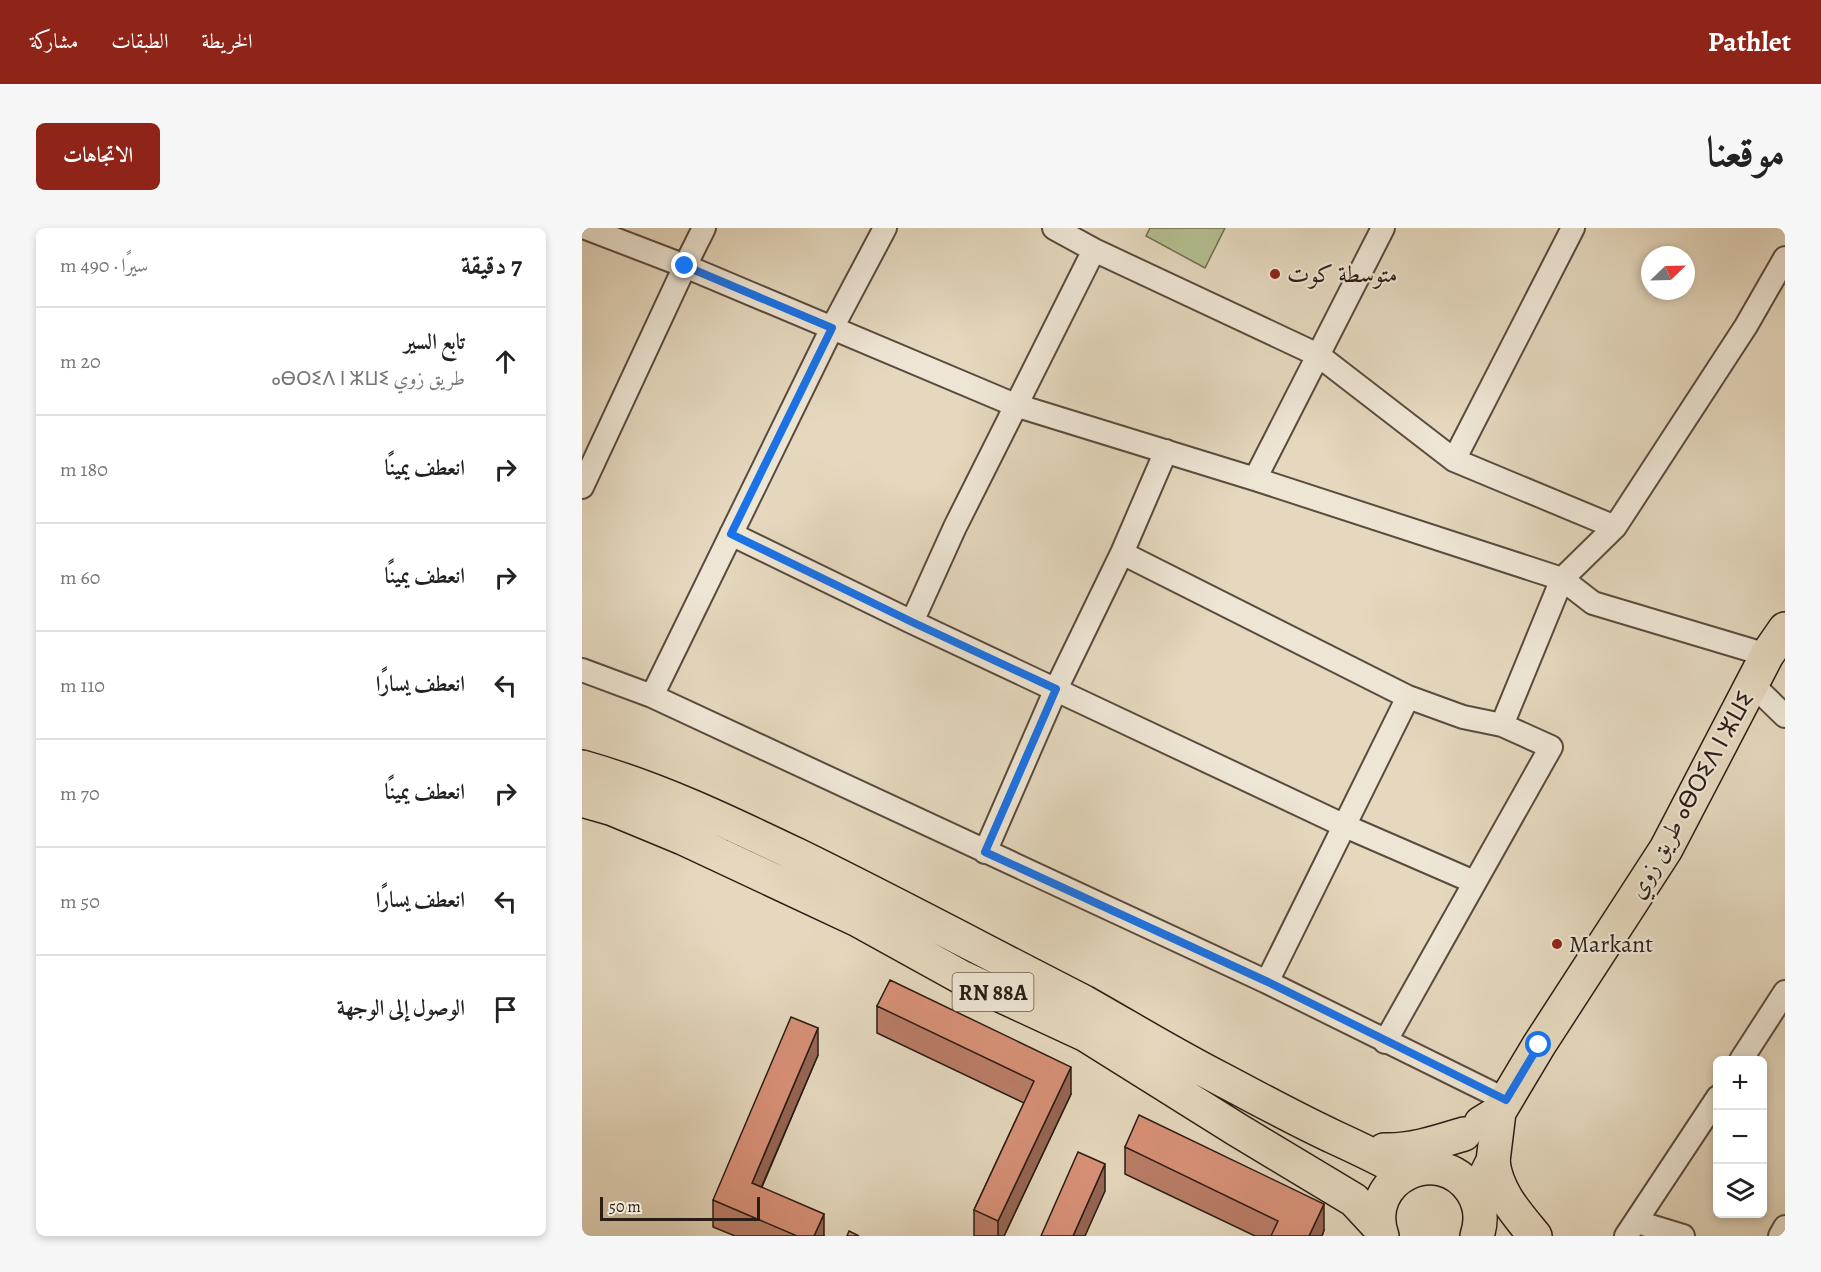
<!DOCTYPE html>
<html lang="ar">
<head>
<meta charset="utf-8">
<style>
	:root { --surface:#fff; --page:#f6f6f6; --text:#222; --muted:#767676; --line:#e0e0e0; --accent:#8f2418 }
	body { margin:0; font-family:Alegreya,Amiri,"Noto Sans Tifinagh",serif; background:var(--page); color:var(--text); direction:rtl }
	.controls { position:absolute; right:18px; bottom:18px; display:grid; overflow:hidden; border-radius:9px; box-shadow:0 3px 9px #0003 }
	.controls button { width:54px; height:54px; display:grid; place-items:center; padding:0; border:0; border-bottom:2px solid var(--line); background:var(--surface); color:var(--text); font:30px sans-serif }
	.compass { position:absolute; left:1059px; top:18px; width:54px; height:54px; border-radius:50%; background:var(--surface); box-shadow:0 3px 9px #0003; rotate:67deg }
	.scale { position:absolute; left:18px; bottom:15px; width:160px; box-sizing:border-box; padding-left:6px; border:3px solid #2b1c14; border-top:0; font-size:16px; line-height:21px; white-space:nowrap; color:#2b1c14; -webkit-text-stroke:4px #eee6d5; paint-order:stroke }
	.stop { position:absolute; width:18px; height:18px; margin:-14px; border:4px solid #1a73e8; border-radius:50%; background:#fff }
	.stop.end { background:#1a73e8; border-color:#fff; box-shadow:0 2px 6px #0008 }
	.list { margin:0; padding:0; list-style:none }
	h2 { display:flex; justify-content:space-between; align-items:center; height:78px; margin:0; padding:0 24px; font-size:26px }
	h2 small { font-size:20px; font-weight:400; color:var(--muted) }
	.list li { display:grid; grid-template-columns:39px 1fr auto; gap:18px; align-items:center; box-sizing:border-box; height:108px; padding:0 24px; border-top:2px solid var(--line) }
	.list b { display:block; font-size:22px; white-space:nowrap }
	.list p { margin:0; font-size:20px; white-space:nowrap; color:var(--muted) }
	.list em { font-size:20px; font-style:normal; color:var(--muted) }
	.icon { flex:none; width:33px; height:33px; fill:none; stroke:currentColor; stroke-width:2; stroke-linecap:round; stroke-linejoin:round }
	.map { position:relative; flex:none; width:1203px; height:1008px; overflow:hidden; direction:ltr; border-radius:9px }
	header { display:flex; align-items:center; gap:36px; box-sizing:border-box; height:84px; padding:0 30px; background:var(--accent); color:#fff }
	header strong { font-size:28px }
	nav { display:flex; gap:33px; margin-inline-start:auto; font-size:21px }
	.intro { display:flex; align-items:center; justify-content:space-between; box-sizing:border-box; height:144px; padding:0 36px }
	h1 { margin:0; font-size:42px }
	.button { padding:15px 27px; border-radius:9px; background:var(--accent); color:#fff; font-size:21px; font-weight:700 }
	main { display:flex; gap:36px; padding:0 36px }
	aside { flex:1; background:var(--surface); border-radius:9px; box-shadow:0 3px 9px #0003 }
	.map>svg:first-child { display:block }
</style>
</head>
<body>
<header>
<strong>Pathlet</strong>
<nav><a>الخريطة</a><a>الطبقات</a><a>مشاركة</a></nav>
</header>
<div class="intro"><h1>موقعنا</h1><a class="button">الاتجاهات</a></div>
<main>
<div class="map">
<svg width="1203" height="1008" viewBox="0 0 1203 1008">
	<rect width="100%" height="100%" fill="#e5d8be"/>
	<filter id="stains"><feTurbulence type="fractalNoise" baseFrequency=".00333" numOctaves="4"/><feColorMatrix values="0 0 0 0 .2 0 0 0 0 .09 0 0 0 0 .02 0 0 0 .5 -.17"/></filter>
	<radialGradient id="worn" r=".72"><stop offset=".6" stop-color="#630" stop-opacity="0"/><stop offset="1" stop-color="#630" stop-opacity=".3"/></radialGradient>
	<path fill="#b5bf91" stroke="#706e52" stroke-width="1.5" d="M568 0H643L623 40 564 8Z"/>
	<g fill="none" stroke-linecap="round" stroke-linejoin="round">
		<g stroke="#5a4b3e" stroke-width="26">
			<path id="minor" d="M4 0 103 38 433 177 673 251 980 351 1011 375 1185 427
				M472 0 512 22 736 127 872 232 1033 299
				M872 232 991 0
				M673 251 801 0
				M0 259 103 38 122 0
				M149 306 330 394 763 598 892 654
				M540 325 826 469 881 489 920 497 969 519 803 814
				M330 394 373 299 512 22
				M0 442 70 468 685 754 924 872
				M1170 456 1203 488
				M70 468 250 100 303 0
				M920 497 980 351 1033 299 1164 98 1203 30
				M403 624 474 461 540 325 584 223
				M685 754 826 469
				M1159 832 1203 764
				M1055 994 1101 1008
				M1044 1008 1136 869
				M1198 1008 1203 999"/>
		</g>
		<g stroke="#2b1c14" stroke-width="36">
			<path id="primary" d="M917 884 957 817 1084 621 1185 427 1203 401
				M898 959 911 933 917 884 899 895"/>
		</g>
		<g stroke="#2b1c14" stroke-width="36">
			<path id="trunk" d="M0 539C75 560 144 593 215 627 311 674 406 725 502 774 548 800 592 827 639 851 677 871 715 892 754 910 778 921 801 932 824 945
				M0 572 31 581 101 610 276 692 379 749 504 807 654 901 772 972 797 999
				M802 922C829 923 856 914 882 906
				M911 933C914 963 934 985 953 1008
				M800 1008C780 951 856 913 890 963 899 977 900 993 895 1008"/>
		</g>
		<use href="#minor" stroke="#eee6d5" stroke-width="22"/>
		<use href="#primary" stroke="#e5d8be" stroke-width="33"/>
		<use href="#trunk" stroke="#e5d8be" stroke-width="33"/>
	</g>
	<path fill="#ba7d67" stroke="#2b1c14" stroke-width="1.5" d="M295 778 489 866 422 1008H392V982L442 875 295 805Z
		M236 827 180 959 242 1008H153L131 999V972Z
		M543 919 742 1002 740 1008H673L543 946Z"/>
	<path fill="#976654" stroke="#2b1c14" stroke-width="1.5" d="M236 800V827L170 981V955Z
		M489 839V866L422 1008H416V993Z
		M523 936V963L503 1008H491Z
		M742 976V1002L740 1008H727Z
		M242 986V1008H232Z"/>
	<path fill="#d89178" stroke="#2b1c14" stroke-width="1.5" d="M308 752 489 839 416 993 392 982 452 853 295 778Z
		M209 789 236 800 170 955 242 986 232 1008H215L131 972Z
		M557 887 742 976 727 1008H689L696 993 543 919Z
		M496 924 523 936 491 1008H459Z
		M267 1003 277 1008H265Z"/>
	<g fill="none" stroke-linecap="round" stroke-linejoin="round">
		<path stroke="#1a73e8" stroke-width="8" d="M103 38 250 100 149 306 330 394 474 461 403 624 686 754 924 872 957 817"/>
	</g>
	<g fill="#8f2418" stroke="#eee6d5" stroke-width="2">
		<circle cx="693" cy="46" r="6"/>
		<circle cx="975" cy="716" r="6"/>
	</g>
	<g text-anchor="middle" stroke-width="4.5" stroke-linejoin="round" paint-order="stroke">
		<rect fill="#eee6d5" stroke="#66594e" stroke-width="1.5" x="370.5" y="745" width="81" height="38" rx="4.5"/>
		<g font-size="22" font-weight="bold" fill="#2b1c14">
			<text x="411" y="772">RN 88A</text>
		</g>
		<g font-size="24" fill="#2b1c14" stroke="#eee6d5" text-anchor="start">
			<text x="705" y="54">متوسطة كوت</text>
			<text x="987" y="724">Markant</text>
		</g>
		<g font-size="24" fill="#2b1c14" stroke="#eee6d5">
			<text transform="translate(1109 567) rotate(-61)" y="8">طريق زوي ⴰⴱⵔⵉⴷ ⵏ ⵣⵡⵉ</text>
		</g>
	</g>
	<rect width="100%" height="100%" filter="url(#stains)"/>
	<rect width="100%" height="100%" fill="url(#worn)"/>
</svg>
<div class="controls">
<button>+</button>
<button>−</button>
<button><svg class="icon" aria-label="layers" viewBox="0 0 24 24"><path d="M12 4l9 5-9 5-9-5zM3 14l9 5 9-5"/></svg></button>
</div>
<svg class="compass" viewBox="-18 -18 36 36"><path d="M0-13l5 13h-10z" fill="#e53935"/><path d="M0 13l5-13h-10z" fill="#767676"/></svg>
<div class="scale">50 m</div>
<div class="stop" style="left:957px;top:817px"></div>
<div class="stop end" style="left:103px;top:38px"></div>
</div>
<aside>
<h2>7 دقيقة<small>سيرًا · 490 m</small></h2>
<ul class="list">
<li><svg class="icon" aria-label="ahead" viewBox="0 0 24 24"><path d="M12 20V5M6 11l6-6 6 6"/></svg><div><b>تابع السير</b><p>طريق زوي ⴰⴱⵔⵉⴷ ⵏ ⵣⵡⵉ</p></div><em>20 m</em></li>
<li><svg class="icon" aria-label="right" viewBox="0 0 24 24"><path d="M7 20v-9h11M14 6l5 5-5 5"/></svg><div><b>انعطف يمينًا</b></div><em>180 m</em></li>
<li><svg class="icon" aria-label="right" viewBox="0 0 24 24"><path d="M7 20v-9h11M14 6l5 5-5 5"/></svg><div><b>انعطف يمينًا</b></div><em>60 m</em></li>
<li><svg class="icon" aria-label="left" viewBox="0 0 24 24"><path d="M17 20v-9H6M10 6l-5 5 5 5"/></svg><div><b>انعطف يسارًا</b></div><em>110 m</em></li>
<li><svg class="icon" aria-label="right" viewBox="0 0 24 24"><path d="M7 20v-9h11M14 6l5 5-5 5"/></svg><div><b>انعطف يمينًا</b></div><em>70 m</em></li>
<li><svg class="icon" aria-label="left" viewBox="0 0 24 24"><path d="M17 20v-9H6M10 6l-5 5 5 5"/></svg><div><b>انعطف يسارًا</b></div><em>50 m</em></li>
<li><svg class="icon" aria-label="arrive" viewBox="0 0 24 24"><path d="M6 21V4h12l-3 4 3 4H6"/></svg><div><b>الوصول إلى الوجهة</b></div></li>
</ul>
</aside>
</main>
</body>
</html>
